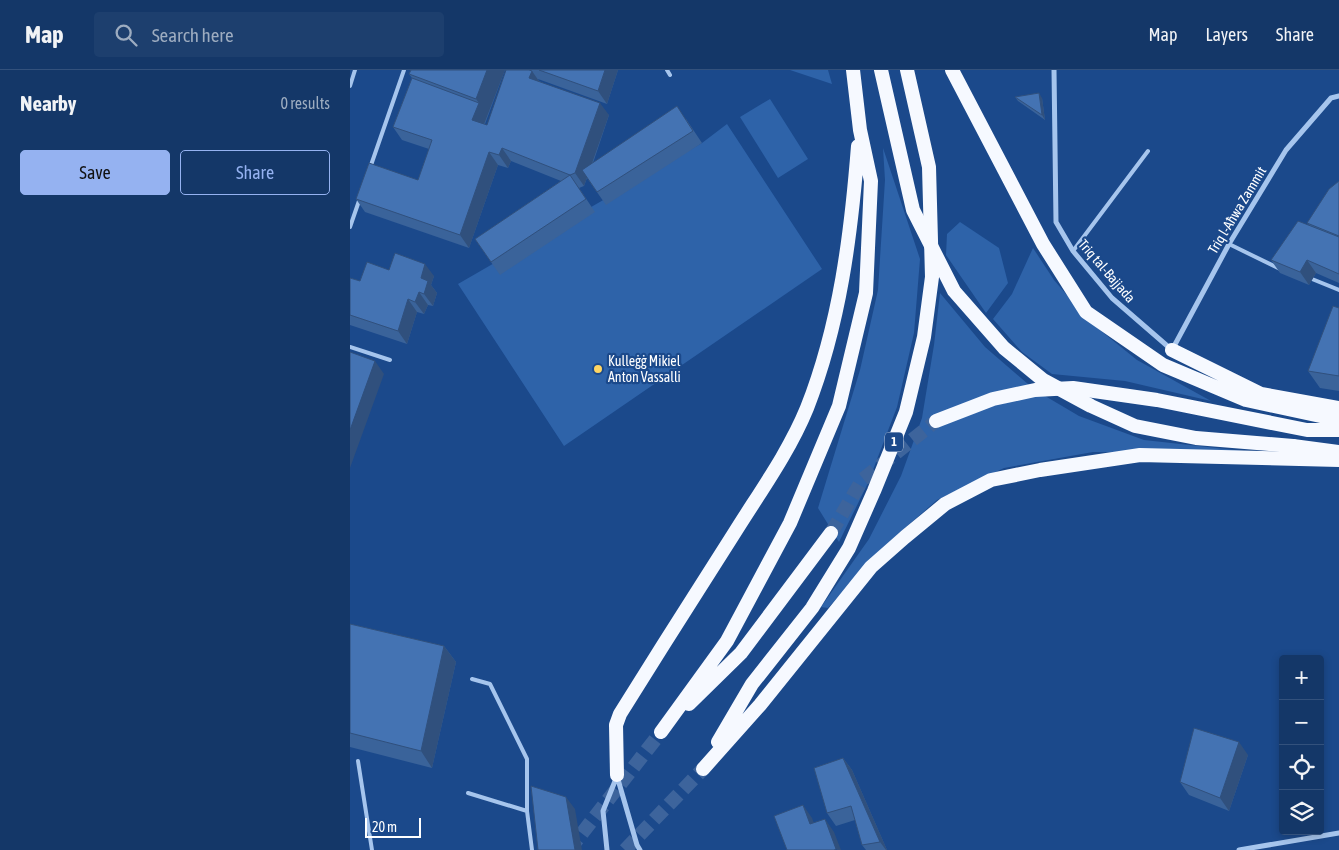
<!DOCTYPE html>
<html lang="en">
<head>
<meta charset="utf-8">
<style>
	:root { --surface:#143768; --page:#1d3f6e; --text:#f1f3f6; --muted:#9dacc0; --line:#33517c; --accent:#95b2f1 }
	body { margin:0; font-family:"Asap Condensed",sans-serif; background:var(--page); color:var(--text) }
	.controls { position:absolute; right:15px; bottom:15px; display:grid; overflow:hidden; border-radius:5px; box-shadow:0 2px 8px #0003 }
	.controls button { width:45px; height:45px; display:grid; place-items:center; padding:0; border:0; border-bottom:1px solid var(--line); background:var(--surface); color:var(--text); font:25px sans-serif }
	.scale { position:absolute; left:15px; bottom:12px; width:56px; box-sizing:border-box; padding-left:5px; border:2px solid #fff; border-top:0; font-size:14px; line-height:18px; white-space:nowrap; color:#fff; -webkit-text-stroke:4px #1b498b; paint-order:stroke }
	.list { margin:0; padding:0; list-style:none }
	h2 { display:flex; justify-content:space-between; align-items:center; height:65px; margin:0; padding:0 20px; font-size:21px }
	h2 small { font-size:16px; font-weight:400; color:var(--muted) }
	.actions { display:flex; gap:10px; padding:15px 20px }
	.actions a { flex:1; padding:11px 0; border:1px solid var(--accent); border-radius:5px; text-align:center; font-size:18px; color:var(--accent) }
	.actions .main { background:var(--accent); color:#111 }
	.icon { flex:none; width:28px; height:28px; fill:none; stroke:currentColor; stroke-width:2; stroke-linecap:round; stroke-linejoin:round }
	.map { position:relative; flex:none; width:989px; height:780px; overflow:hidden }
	header { display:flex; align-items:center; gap:30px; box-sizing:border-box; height:70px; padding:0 25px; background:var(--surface); border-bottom:1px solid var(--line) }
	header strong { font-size:24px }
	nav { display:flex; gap:28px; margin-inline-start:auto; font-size:18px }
	.search { width:350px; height:45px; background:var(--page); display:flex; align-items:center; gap:12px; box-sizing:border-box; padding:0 18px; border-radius:5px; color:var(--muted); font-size:19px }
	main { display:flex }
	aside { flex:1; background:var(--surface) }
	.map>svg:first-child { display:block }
</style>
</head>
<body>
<header>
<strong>Map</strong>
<div class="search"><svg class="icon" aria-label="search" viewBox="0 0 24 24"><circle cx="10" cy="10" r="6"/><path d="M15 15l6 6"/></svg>Search here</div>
<nav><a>Map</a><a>Layers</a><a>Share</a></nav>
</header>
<main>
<aside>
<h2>Nearby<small>0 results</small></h2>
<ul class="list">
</ul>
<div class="actions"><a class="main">Save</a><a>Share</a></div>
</aside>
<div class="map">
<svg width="989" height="780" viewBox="0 0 989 780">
	<rect width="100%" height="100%" fill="#1b498b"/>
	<path fill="#2e63a9" d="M440 0H478L482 14Z
		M420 29 458 89 428 108 390 47Z
		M377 54 472 199 214 376 108 214 352 73Z
		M533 78 570 189 564 263 547 337 518 413 489 472 468 438 510 300 528 220 535 110Z
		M610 152 649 178 658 213 636 243 596 185 597 164Z
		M683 178 704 210 740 252 787 290 861 331 775 311 702 304 672 282 643 249 662 224Z
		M590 223 635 277 685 320 729 346 794 370 912 383 743 382 654 398 587 430 532 478 478 538 471 537 519 469 551 406 572 348 584 275Z"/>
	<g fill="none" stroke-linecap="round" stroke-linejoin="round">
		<path stroke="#3d649c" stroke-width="14" stroke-dasharray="14 7" stroke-linecap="butt" d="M481 463 512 410 586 351
			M219 780 311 662
			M275 780 353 699"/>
		<path stroke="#a6c5ed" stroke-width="4" d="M317 0 320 5
			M0 16 5 0
			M20 98 54 0
			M0 157 10 128
			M879 174 930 199
			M723 181 798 81
			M962 209 989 220
			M0 277 40 290
			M122 609 140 614 177 689V741L182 780
			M8 691 22 780
			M118 723 177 741"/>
		<path stroke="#a6c5ed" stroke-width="5" d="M704 0 706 152 723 181 762 228 822 280 879 174 936 80 981 28 989 26
			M267 706 287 775 290 780
			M257 780 253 741 267 706
			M889 780 989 763"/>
		<path stroke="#f6f9ff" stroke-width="14" d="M602 0 693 174 736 242 813 295 896 330 989 350
			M822 280 911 324 989 338
			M586 351 643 329 685 320 723 318 807 330 957 360H989
			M943 376 989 382
			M339 634 391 583 481 463
			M311 662 377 571 440 453 489 336 516 223 521 111 510 60 503 0
			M368 672 402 614 462 538 499 478 524 421 556 342 574 267 582 207 579 97 557 0
			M353 699 410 635 521 497 555 467 595 434 641 410 690 400 790 385 989 390
			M267 705 266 655 270 644C308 583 346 523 385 462 410 422 439 382 457 338 490 254 501 165 508 76"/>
		<path stroke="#f6f9ff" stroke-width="14" d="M531 0 563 140 604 221 654 278 693 310 741 336 785 356 846 368 943 376"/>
	</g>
	<path fill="#3a639a" d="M61 0H155L135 54 137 55 156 0H268L257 34 188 9 189 11 259 45 243 93 336 49 352 73 256 135 237 108 234 116 229 118 245 142 150 205 125 169 211 111 161 91 158 98 148 95 119 178 15 142 6 129 68 110 79 79 52 70 43 57 62 8 59 4Z
		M665 27 692 28 695 50 668 31Z
		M989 111V213L966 203 959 215 930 203 921 190 959 155 957 153Z
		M39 200 84 206 81 215 87 223 83 236 78 235 74 244 67 242 57 274 0 255V208L10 211Z
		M989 238V321L970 318 958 301Z
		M0 554 94 576 106 592 82 698 0 677Z
		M898 685 879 741 839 725 830 712Z
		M493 688 502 700 537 780H516L512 775 505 750 486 756 477 743Z"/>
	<path fill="#30507d" d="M137 0H155L131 62 122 50 129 33 126 29Z
		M255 0H268L257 34 248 21Z
		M182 1 191 14 179 8Z
		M689 23 692 28 695 50 692 45Z
		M250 33 259 45 234 116 225 103Z
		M152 78 161 91 158 98 149 85Z
		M139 82 148 95 119 178 110 165Z
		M957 190 966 203 959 215 950 202Z
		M75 194 84 206 81 215 87 223 83 236 74 224 71 208Z
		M69 222 78 235 74 244 65 232Z
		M58 229 67 242 57 274 48 261Z
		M25 291 34 304 0 398V360Z
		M94 576 106 592 82 698 71 681Z
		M889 672 898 685 879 741 870 728Z
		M493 688 502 700 537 780H536L530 772Z
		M216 727 225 739 232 780H225Z
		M453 735 462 748 469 767 460 754Z
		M475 749 484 762 491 780H487L486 779Z"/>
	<path fill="#4473b3" stroke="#30507d" d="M61 0H137L126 29 59 4Z
		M156 0H179L182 1 179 8 250 33 225 103 220 105 152 78 149 85 139 82 110 165 6 129 19 93 68 110 82 70 43 57 62 8 129 33 122 50 137 55Z
		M189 0H255L248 21Z
		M689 23 692 45 665 27Z
		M327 36 343 61 247 122 232 100Z
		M220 105 236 129 141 192 125 169Z
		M989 111V166L957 153 979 119Z
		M948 151 989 167V204L957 190 950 202 921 190Z
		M45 183 75 194 71 208 78 211 74 224 69 222 65 232 58 229 48 261 0 245V208L10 211 17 192 39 200Z
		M983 236 989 238V306L958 301Z
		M0 282 25 291 0 360Z
		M0 554 94 576 71 681 0 663Z
		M844 658 889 672 870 728 830 712Z
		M493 688 530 772 512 775 501 736 477 743 464 698Z
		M181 716 216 727 225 780H188Z
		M453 735 460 754 475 749 486 779 484 780H437L424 746Z"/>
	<circle fill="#fed563" stroke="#1b498b" stroke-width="2" cx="248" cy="299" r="5"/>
	<g text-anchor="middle" stroke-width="4.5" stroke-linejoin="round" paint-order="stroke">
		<rect fill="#1b498b" stroke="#bbc8dc" stroke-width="1" x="535" y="362.5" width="18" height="19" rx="4"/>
		<g font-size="12" font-weight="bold" fill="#fff">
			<text x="544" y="376">1</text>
		</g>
		<g font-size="14" fill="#fff" stroke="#1b498b">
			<text transform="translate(887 140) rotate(-59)" y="5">Triq l-Aħwa Zammit</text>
			<text transform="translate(757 201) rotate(49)" y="5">Triq tal-Bajjada</text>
		</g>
		<g font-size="14" fill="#fff" stroke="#1b498b" text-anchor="start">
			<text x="258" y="296">Kulleġġ Mikiel<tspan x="258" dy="16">Anton Vassalli</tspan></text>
		</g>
	</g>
</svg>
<div class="controls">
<button>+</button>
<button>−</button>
<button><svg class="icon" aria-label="locate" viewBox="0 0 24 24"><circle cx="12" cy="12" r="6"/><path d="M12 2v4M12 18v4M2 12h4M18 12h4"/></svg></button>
<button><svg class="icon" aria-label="layers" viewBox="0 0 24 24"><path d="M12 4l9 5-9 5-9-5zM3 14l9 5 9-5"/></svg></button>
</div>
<div class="scale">20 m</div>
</div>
</main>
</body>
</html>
